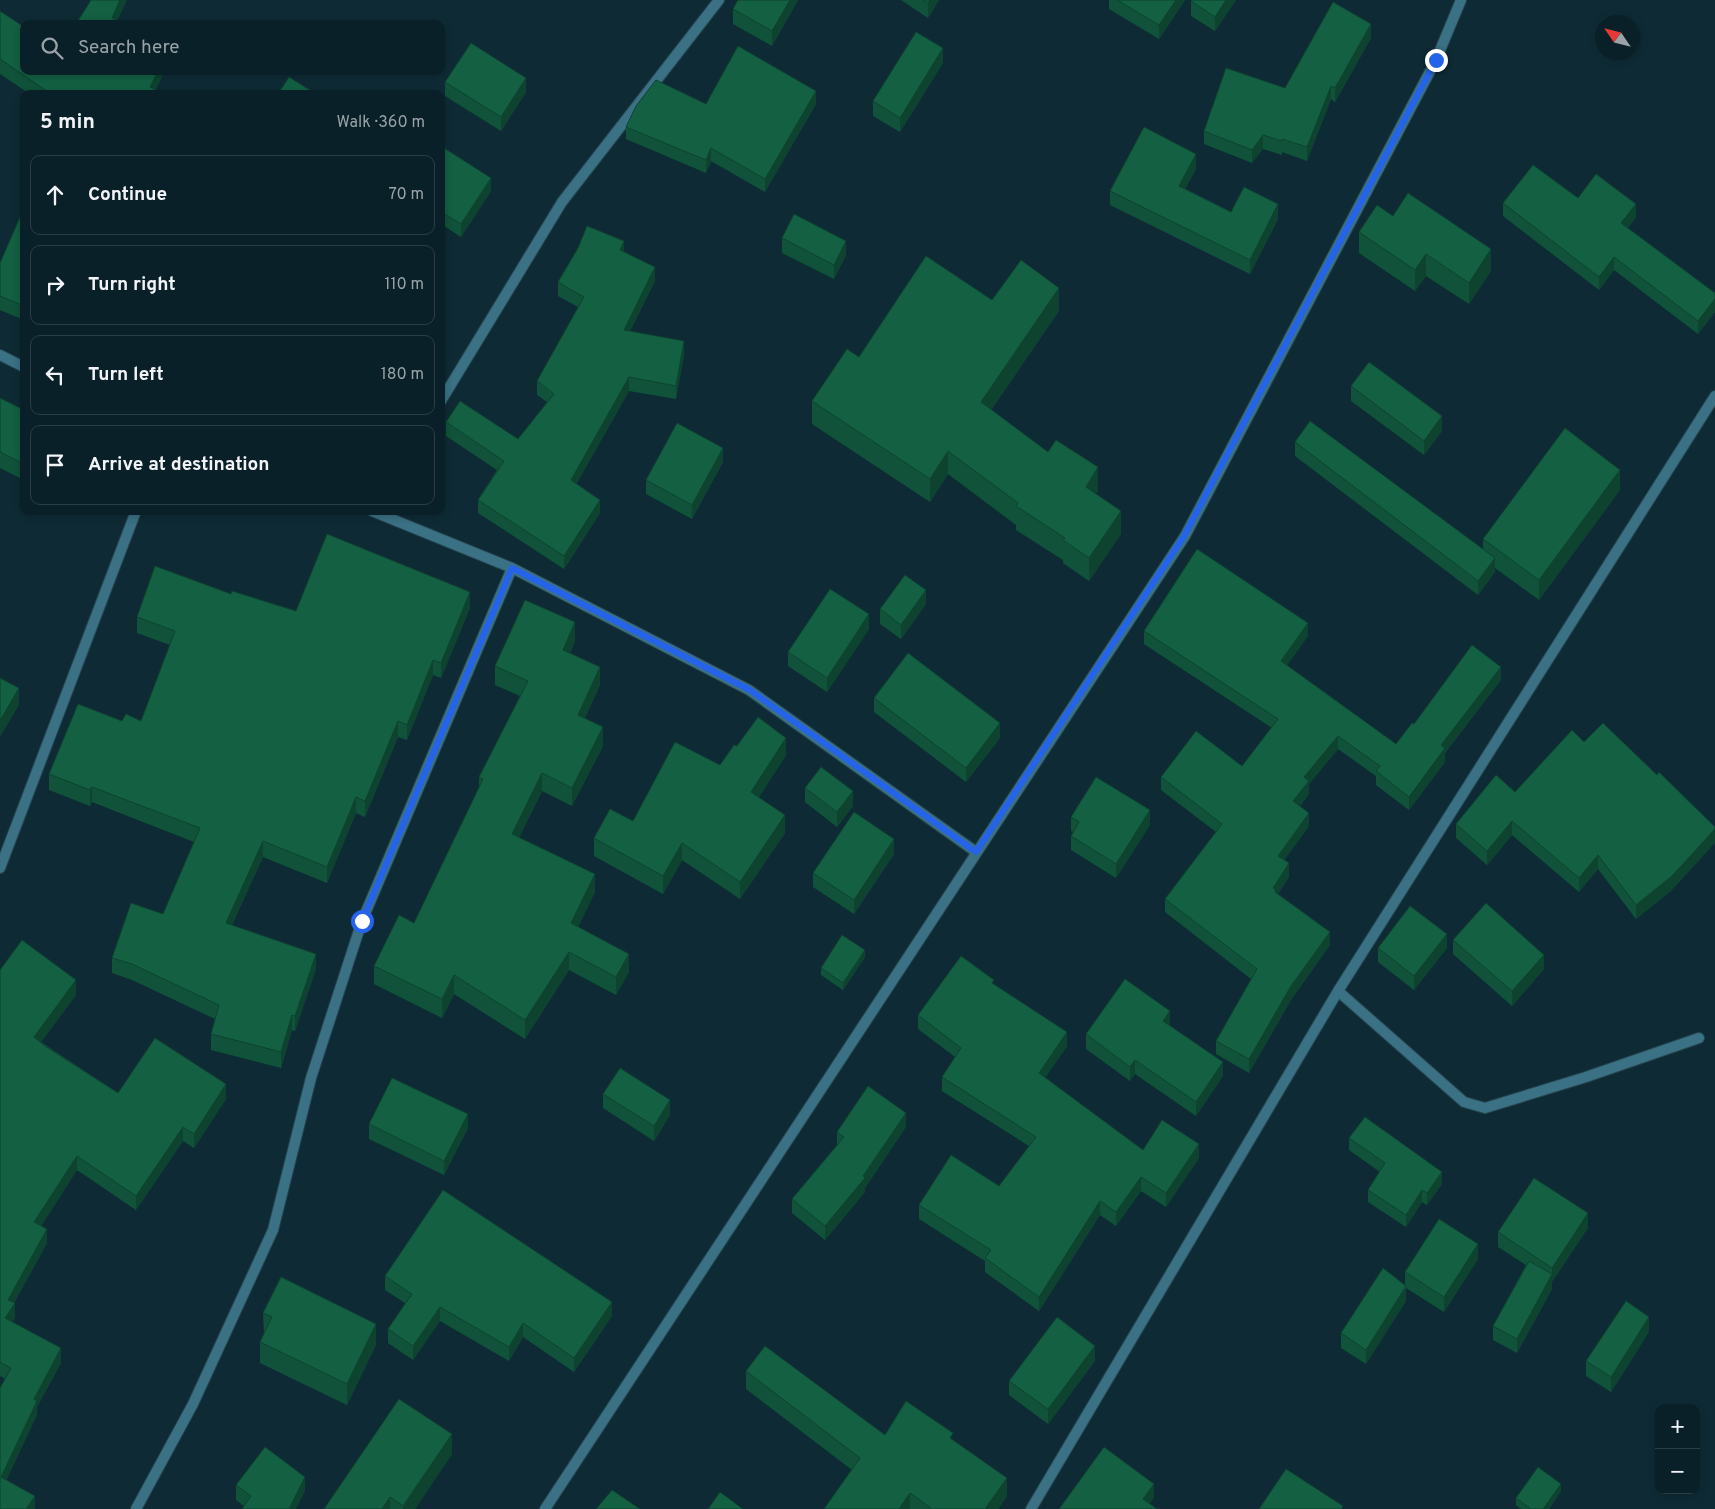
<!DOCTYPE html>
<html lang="en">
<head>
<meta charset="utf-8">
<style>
	:root { --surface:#0a2028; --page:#182d34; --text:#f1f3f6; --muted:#99a3a8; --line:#2a3e45 }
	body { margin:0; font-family:Overpass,sans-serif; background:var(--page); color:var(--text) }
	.controls { position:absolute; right:15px; bottom:15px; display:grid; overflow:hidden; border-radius:10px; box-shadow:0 2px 8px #0003 }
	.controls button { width:45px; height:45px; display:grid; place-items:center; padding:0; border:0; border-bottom:1px solid var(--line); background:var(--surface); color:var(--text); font:25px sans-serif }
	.compass { position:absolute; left:1595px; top:15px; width:45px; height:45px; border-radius:50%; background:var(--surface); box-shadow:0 2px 8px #0003; rotate:305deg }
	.stop { position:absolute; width:15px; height:15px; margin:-11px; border:4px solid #2563eb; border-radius:50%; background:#fff }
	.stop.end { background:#2563eb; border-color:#fff; box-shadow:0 1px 5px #0008 }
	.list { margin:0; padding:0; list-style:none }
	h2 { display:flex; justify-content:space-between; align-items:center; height:65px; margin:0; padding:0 20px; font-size:21px }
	h2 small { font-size:16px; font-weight:400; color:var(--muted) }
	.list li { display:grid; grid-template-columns:32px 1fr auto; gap:15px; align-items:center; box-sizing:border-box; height:80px; margin:0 10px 10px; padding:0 10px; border:1px solid var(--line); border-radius:10px }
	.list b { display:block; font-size:19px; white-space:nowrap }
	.list em { font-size:16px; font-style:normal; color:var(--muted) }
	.icon { flex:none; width:28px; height:28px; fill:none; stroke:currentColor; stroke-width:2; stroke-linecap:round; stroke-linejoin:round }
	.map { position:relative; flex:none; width:1715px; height:1509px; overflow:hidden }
	.search { position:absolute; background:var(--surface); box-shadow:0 2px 8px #0003; left:20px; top:20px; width:425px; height:55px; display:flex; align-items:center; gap:12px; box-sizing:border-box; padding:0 18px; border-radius:10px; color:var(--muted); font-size:19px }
	.panel { position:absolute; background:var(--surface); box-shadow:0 2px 8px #0003; left:20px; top:90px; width:425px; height:425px; border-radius:10px }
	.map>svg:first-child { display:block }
</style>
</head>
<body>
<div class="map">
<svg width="1715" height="1509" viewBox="0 0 1715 1509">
	<rect width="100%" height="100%" fill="#0e2b35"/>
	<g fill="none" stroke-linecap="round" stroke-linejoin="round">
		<g stroke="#274651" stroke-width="12">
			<path id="minor" d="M0 355 24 367
				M441 401 562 202 719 0
				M372 511 512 568 749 690 976 852
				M0 868 136 511
				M1338 991 1464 1102 1485 1108 1586 1077 1699 1038
				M136 1509 193 1404 273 1230 311 1078 362 921 512 568
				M1031 1509 1338 991 1715 396"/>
		</g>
		<g stroke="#274651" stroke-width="12">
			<path id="tertiary" d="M545 1509 1185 536 1436 60 1461 0"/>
		</g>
		<use href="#minor" stroke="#3a7184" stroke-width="10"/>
		<use href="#tertiary" stroke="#3a7184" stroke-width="10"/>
	</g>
	<path fill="#10533a" d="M738 0H798L772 46 733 24V9Z
		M901 0H939L928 18Z
		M1109 0H1185L1159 39 1109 9Z
		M1192 0H1236L1215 31 1191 16V1Z
		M0 11 24 71 156 90 164 94H30L0 74Z
		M1371 38 1335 102 1331 99 1307 161 1282 152V155L1263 149 1252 163 1204 144V131L1285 88Z
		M943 63 900 132 873 116V101Z
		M445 82 526 92 501 131 445 96Z
		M706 104H816L765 192 711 161 706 173 626 139V127Z
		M441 146 491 191 461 237 441 224Z
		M1196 169 1185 189 1231 212 1278 219 1250 274 1110 205V191Z
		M1578 198 1636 217 1628 228 1715 293V312L1698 334 1614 270 1599 290 1503 216V203Z
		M24 208V320L0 310V263Z
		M1393 216 1491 271 1469 304 1426 276 1415 291 1359 253V232Z
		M782 238 846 255 834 279 782 253Z
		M624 252 655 281 630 331 684 355 676 399 629 391 576 484 600 513 564 569 478 513V500L497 470 446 436V422L518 439 547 402 537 395V381L578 307 558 296V282Z
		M992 300 1059 311 991 410 1098 490 1096 494 1121 534 1089 581 1063 563V560L1016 530V525L948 474 930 502 812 424V401L859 357Z
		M1351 386 1442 431 1424 455 1351 401Z
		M0 398 24 410V480L0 468Z
		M1295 442 1483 549V539L1620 490 1539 600 1495 568V572L1478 595 1295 456Z
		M723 462 692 519 646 494V480Z
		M231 594 296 611 470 608 441 678 433 675 407 740 398 737 365 817 356 813 327 883 263 857 232 925 316 969 295 1031 292 1030 281 1068 211 1050V1034L215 1019 132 980 112 973V958L163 914 194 842 92 802 90 806 49 790V774L122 721H141L170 645 137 633V617Z
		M926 604 901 639 880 624V609Z
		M869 629 827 692 788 666V652Z
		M1144 631 1308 636 1287 665 1396 744 1414 724 1501 680 1445 753V762L1409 810 1376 785V776L1338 749 1309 784V794L1300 806 1309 826 1284 860 1289 877 1278 894 1330 945 1291 1000 1249 1073 1216 1054V1041L1251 979 1165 912V899L1216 832 1161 790V777L1242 766 1272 728 1144 644Z
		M575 641 570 653 600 685 585 718 603 746 572 806 542 791 519 838 595 892 578 927 629 972 616 995 569 970 525 1039 454 994 442 1018 374 984V966L414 923 479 789V777L520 696 495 685V666Z
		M874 698 1000 738 966 782 874 712Z
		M737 746 786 755 759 797 785 833 740 899 682 860 663 894 594 856V838L633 821 720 765Z
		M805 788 853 806 837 827 805 802Z
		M1515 792 1672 890 1636 919 1598 869 1579 892 1512 835 1487 865 1456 838V824Z
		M1071 817 1150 825 1116 878 1071 850V836L1073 832 1071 831Z
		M894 854 854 914 813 887V873Z
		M1453 940 1544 969 1512 1006 1453 954Z
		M1378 948H1447L1414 990 1378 962Z
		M865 957 843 990 821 975V968Z
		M0 970 76 995 41 1042 118 1093 226 1099 194 1148 183 1141 136 1210 77 1170 41 1226 47 1243 14 1303 15 1318 12 1322 61 1363 37 1407V1415L6 1480 35 1509H0L5 1379 0 1376Z
		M994 984 1067 1046 1045 1078 1143 1150 1199 1158 1166 1207 1141 1191 1116 1226 1100 1215 1039 1311 985 1272V1261L919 1219V1205L999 1186 1029 1146 942 1091V1077L955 1057 918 1029V1015Z
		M1170 1026 1223 1076 1196 1116 1135 1074 1130 1081 1086 1049V1034Z
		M603 1094 670 1115 654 1141 603 1108Z
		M369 1124 468 1128 444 1175 369 1139Z
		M906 1127 865 1188V1192L825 1240 792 1213V1199L837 1145V1132Z
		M1349 1138 1442 1184 1427 1205 1422 1202 1406 1227 1368 1202V1190L1380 1172 1349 1150Z
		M1588 1228 1552 1282V1289L1517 1353 1493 1340V1326L1526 1265 1498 1247V1232Z
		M1478 1259 1444 1312 1406 1288V1301L1366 1364 1341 1348V1333L1405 1285V1272Z
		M385 1276 612 1316 574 1372 523 1337 509 1361 440 1321 413 1360 388 1343V1329L405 1303 385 1290Z
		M263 1313 376 1345 347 1405 260 1363V1342L264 1334Z
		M1649 1332 1611 1392 1586 1376V1361Z
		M1095 1361 1048 1424 1009 1395V1381Z
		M746 1371 885 1435 953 1440 1007 1496 998 1509H824L852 1470 746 1389Z
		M452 1454 415 1509H324Z
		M236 1485 305 1491 244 1506 236 1500Z
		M1561 1491 1549 1509H1521L1516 1505V1498Z"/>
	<path fill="#0d432f" d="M120 0H127L116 24 112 18Z
		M790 0H798L772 46V31Z
		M930 0H939L928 18V3Z
		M1176 0H1185L1159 39V25Z
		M1226 0H1236L1215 31V17Z
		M1371 24V38L1335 102V88Z
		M943 48V63L900 132V118Z
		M158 71H165L154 94 150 87Z
		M526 78V92L501 131V117Z
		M1331 86V99L1307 161V147Z
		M816 91V104L765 192V179Z
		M1263 135V149L1252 163V150Z
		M711 148V161L706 173V160Z
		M1196 154V169L1179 201V186Z
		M491 178V191L461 237V224Z
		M1278 204V219L1250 274V260Z
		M1636 204V217L1621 236V223Z
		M624 241V254L620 250Z
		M846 241V255L834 279V265Z
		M1491 249V271L1469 304V283Z
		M1426 254V276L1415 291V270Z
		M1614 257V270L1599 290V277Z
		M655 267V281L624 344V330Z
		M1059 288V311L981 425V402Z
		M1715 299V312L1698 334V321Z
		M684 341V355L676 399V386Z
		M629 377V391L571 494V480Z
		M1442 416V431L1424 455V441Z
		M723 448V462L692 519V505Z
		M948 451V474L930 502V479Z
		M1098 467V490L1086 510V487Z
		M1620 470V490L1539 600V580Z
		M600 500V513L564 569V556Z
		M1121 511V534L1089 581V558Z
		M1495 558V572L1478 595V581Z
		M926 590V604L901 639V625Z
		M470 592V608L441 678V663Z
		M869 614V629L827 692V678Z
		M575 622V641L563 669V650Z
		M1308 623V636L1281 674V661Z
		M433 660V675L407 740V725Z
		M600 667V685L578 733V715Z
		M1501 667V680L1445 753V762L1409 810V797L1441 745Z
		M19 688V705L0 737V721Z
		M398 721V737L365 817V801Z
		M1000 723V738L966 782V768Z
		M603 727V746L572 806V788Z
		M1338 736V749L1309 784V794L1293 814V801L1304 777Z
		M786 738V755L751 809V792Z
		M542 773V791L512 852V834Z
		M92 787V802L90 806V790Z
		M853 791V806L837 827V812Z
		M356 797V813L327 883V867Z
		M1150 810V825L1116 878V864Z
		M1309 813V826L1278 869V856Z
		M785 815V833L740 899V882Z
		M1512 821V835L1487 865V851Z
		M1715 829V843L1672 890 1636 919V905Z
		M894 839V854L854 914V900Z
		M263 841V857L226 938V923Z
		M682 843V860L663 894V876Z
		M1598 855V869L1579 892V878Z
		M1289 863V877L1276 897 1273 888Z
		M595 874V892L571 941V923Z
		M1330 932V945L1291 1000 1249 1073V1059L1291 986Z
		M1447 934V948L1414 990V976Z
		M865 950V957L843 990V983Z
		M569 952V970L525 1039V1020Z
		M316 954V969L295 1031V1016Z
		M629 954V972L616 995V977Z
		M1544 955V969L1512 1006V991Z
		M454 975V994L442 1018V999Z
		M76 980V995L34 1051V1037Z
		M1170 1011V1026L1163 1021Z
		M292 1015V1030L281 1068V1052Z
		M1067 1032V1046L1039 1087V1073Z
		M1135 1060V1074L1130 1081V1067Z
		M1223 1062V1076L1196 1116V1102Z
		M226 1084V1099L194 1148V1134Z
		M670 1100V1115L654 1141V1126Z
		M906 1113V1127L865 1188V1192L825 1240V1226L863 1176Z
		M468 1114V1128L444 1175V1161Z
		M183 1127V1141L136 1210V1196Z
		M1199 1144V1158L1166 1207V1193Z
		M77 1156V1170L34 1237V1222Z
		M1442 1172V1184L1427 1205V1193Z
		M1141 1177V1191L1116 1226V1212Z
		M1422 1190V1202L1406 1227V1215Z
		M1100 1201V1215L1039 1311V1297Z
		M1588 1213V1228L1552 1282V1289L1517 1353V1339L1552 1275V1268Z
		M47 1229V1243L12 1307 15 1303V1318L5 1332V1318L8 1300Z
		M1478 1244V1259L1444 1312V1297Z
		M1406 1286V1301L1366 1364V1350Z
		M612 1302V1316L574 1372V1358Z
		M440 1307V1321L413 1360V1346Z
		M1649 1317V1332L1611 1392V1377Z
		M523 1323V1337L509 1361V1347Z
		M376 1324V1345L347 1405V1384Z
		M1095 1346V1361L1048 1424V1409Z
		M61 1348V1363L37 1407V1415L1 1492V1477L34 1399Z
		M452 1434V1454L415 1509H403V1506Z
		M305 1477V1491L296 1509H289Z
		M1007 1478V1496L998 1509H985Z
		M1154 1484V1498L1146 1509 1143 1499Z
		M1561 1484V1491L1549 1509H1543Z
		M910 1493V1509H899Z
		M35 1496V1509H26Z
		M390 1497V1509H382Z"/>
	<path fill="#136043" stroke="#0d432f" d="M91 0H120L112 18 124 24H76Z
		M738 0H790L772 31 733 9Z
		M923 0H930L928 3Z
		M1117 0H1176L1159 25Z
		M1192 0H1226L1215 17 1191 1Z
		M1333 2 1371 24 1335 88 1331 86 1307 147 1282 139V141L1263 135 1252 150 1204 131 1226 68 1285 88Z
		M0 11 24 27V71H158L150 87 164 94H60L56 91 54 94H51L0 59Z
		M916 32 943 48 900 118 873 101Z
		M471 43 526 78 501 117 445 82Z
		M738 46 816 91 765 179 711 148 706 160 626 127 636 106 656 80 706 104Z
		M289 77 316 94H278Z
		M1144 127 1196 154 1179 186 1231 212 1244 187 1278 204 1250 260 1110 191Z
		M441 146 491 178 461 224 441 212Z
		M1533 165 1578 198 1596 174 1636 204 1621 223 1715 293V299L1698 321 1614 257 1599 277 1503 203Z
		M1408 193 1491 249 1469 283 1426 254 1415 270 1359 232 1377 205 1393 216Z
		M24 208V306L0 296V263Z
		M794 214 846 241 834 265 782 238Z
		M587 226 624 241 620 250 655 267 624 330 684 341 676 386 629 377 571 480 600 500 564 556 478 500 504 461 446 422 460 401 518 439 554 394 537 381 584 297 558 282 578 248Z
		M926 256 992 300 1021 260 1059 288 981 402 1048 452 1056 440 1098 467 1086 487 1121 511 1089 558 1063 540 1065 538 1016 506 1018 503 948 451 930 479 812 401 847 349 859 357Z
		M1369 362 1442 416 1424 441 1351 386Z
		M0 398 24 410V464L0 452Z
		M1310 421 1495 558 1478 581 1295 442Z
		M677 423 723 448 692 505 646 480Z
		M1565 428 1620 470 1539 580 1483 539Z
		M327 534 470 592 441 663 433 660 407 725 398 721 365 801 356 797 327 867 263 841 226 923 316 954 295 1016 292 1015 281 1052 211 1034 219 1005 132 964 112 958 131 903 163 914 200 828 92 787 90 790 49 774 78 704 122 721 126 714 141 721 175 631 137 617 155 566 231 594 232 591 296 611Z
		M1197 549 1308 623 1281 661 1396 744 1412 723 1414 724 1472 645 1501 667 1441 745 1445 748 1409 797 1376 771 1380 766 1338 736 1304 777 1309 781 1293 801 1309 813 1278 856 1289 863 1273 888 1276 890 1275 892 1330 932 1291 986 1249 1059 1216 1041 1257 969 1165 899 1222 824 1161 777 1196 731 1242 766 1278 719 1144 631Z
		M905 575 926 590 901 625 880 609Z
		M830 589 869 614 827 678 788 652Z
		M525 600 575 622 563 650 600 667 578 715 603 727 572 788 542 773 512 834 595 874 571 923 629 954 616 977 569 952 525 1020 454 975 442 999 374 966 399 915 414 923 483 779 479 777 528 681 495 666Z
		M908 653 1000 723 966 768 874 698Z
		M0 678 19 688 0 721Z
		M758 717 786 738 751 792 785 815 740 882 682 843 663 876 594 838 610 809 633 821 675 742 720 765 734 745 737 746Z
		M1603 723 1657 775 1659 772 1715 827V829L1672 876 1636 905 1598 855 1579 878 1512 821 1487 851 1456 824 1496 775 1515 792 1572 730 1584 742Z
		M821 767 853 791 837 812 805 788Z
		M1096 777 1150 810 1116 864 1071 836 1079 822 1071 817Z
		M854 812 894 839 854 900 813 873Z
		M1486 903 1544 955 1512 991 1453 940Z
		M1410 906 1447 934 1414 976 1378 948Z
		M842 935 865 950 843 983 821 968Z
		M22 940 76 980 34 1037 45 1046 118 1093 155 1038 226 1084 194 1134 183 1127 136 1196 77 1156 34 1222 47 1229 8 1300 15 1303 5 1318 61 1348 34 1399 37 1401 1 1477 35 1496 26 1509H0V1388L11 1368 0 1362V970Z
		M961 956 994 980 992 983 1067 1032 1039 1073 1143 1150 1162 1120 1199 1144 1166 1193 1141 1177 1116 1212 1100 1201 1039 1297 985 1258 991 1250 919 1205 951 1155 999 1186 1036 1137 942 1077 961 1048 918 1015Z
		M1125 979 1170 1011 1163 1021 1223 1062 1196 1102 1135 1060 1130 1067 1086 1034Z
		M620 1068 670 1100 654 1126 603 1094Z
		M392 1078 468 1114 444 1161 369 1124Z
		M868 1086 906 1113 863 1176 865 1178 825 1226 792 1199 844 1137 837 1132Z
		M1365 1117 1442 1172 1427 1193 1422 1190 1406 1215 1368 1190 1385 1163 1349 1138Z
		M1534 1178 1588 1213 1552 1268 1498 1232Z
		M443 1190 612 1302 574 1358 523 1323 509 1347 440 1307 413 1346 388 1329 412 1294 385 1276Z
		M1439 1219 1478 1244 1444 1297 1405 1272Z
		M1529 1261 1552 1274 1517 1339 1493 1326Z
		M1383 1268 1406 1286 1366 1350 1341 1333Z
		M281 1277 376 1324 347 1384 260 1342 272 1317 263 1313Z
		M1626 1301 1649 1317 1611 1377 1586 1361Z
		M1057 1317 1095 1346 1048 1409 1009 1381Z
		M765 1346 885 1435 906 1401 953 1433 950 1438 1007 1478 985 1509H932L910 1493 899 1509H824L860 1458 746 1371Z
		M399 1399 452 1434 403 1506 390 1497 382 1509H324Z
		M265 1447 305 1477 289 1509H242L251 1496 236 1485Z
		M1104 1447 1154 1484 1143 1499 1157 1509H1059Z
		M1538 1467 1561 1484 1543 1509H1531L1516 1498Z
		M1286 1469 1343 1506 1341 1509H1259Z
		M612 1490 640 1509H596Z
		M720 1492 743 1509H708Z"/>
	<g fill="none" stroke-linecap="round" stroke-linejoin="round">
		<path stroke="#2563eb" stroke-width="6" d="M362 921 512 568 750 690 976 852 1184 536 1436 60"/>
	</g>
</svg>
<div class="controls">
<button>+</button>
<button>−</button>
</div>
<svg class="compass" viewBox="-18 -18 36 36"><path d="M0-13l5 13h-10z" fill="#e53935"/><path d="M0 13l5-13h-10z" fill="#99a3a8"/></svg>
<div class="stop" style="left:362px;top:921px"></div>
<div class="stop end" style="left:1436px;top:60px"></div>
<div class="search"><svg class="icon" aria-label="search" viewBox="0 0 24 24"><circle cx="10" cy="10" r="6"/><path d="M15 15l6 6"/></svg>Search here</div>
<section class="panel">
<h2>5 min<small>Walk · 360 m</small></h2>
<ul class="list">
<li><svg class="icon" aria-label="ahead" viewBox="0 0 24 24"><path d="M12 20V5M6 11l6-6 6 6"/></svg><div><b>Continue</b></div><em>70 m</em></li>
<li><svg class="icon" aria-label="right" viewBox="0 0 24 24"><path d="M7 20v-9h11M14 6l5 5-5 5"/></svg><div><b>Turn right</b></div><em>110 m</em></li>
<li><svg class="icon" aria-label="left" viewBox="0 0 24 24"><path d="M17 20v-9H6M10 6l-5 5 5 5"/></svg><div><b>Turn left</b></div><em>180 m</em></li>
<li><svg class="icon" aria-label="arrive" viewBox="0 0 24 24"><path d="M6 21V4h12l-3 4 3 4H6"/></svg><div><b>Arrive at destination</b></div></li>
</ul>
</section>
</div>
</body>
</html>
